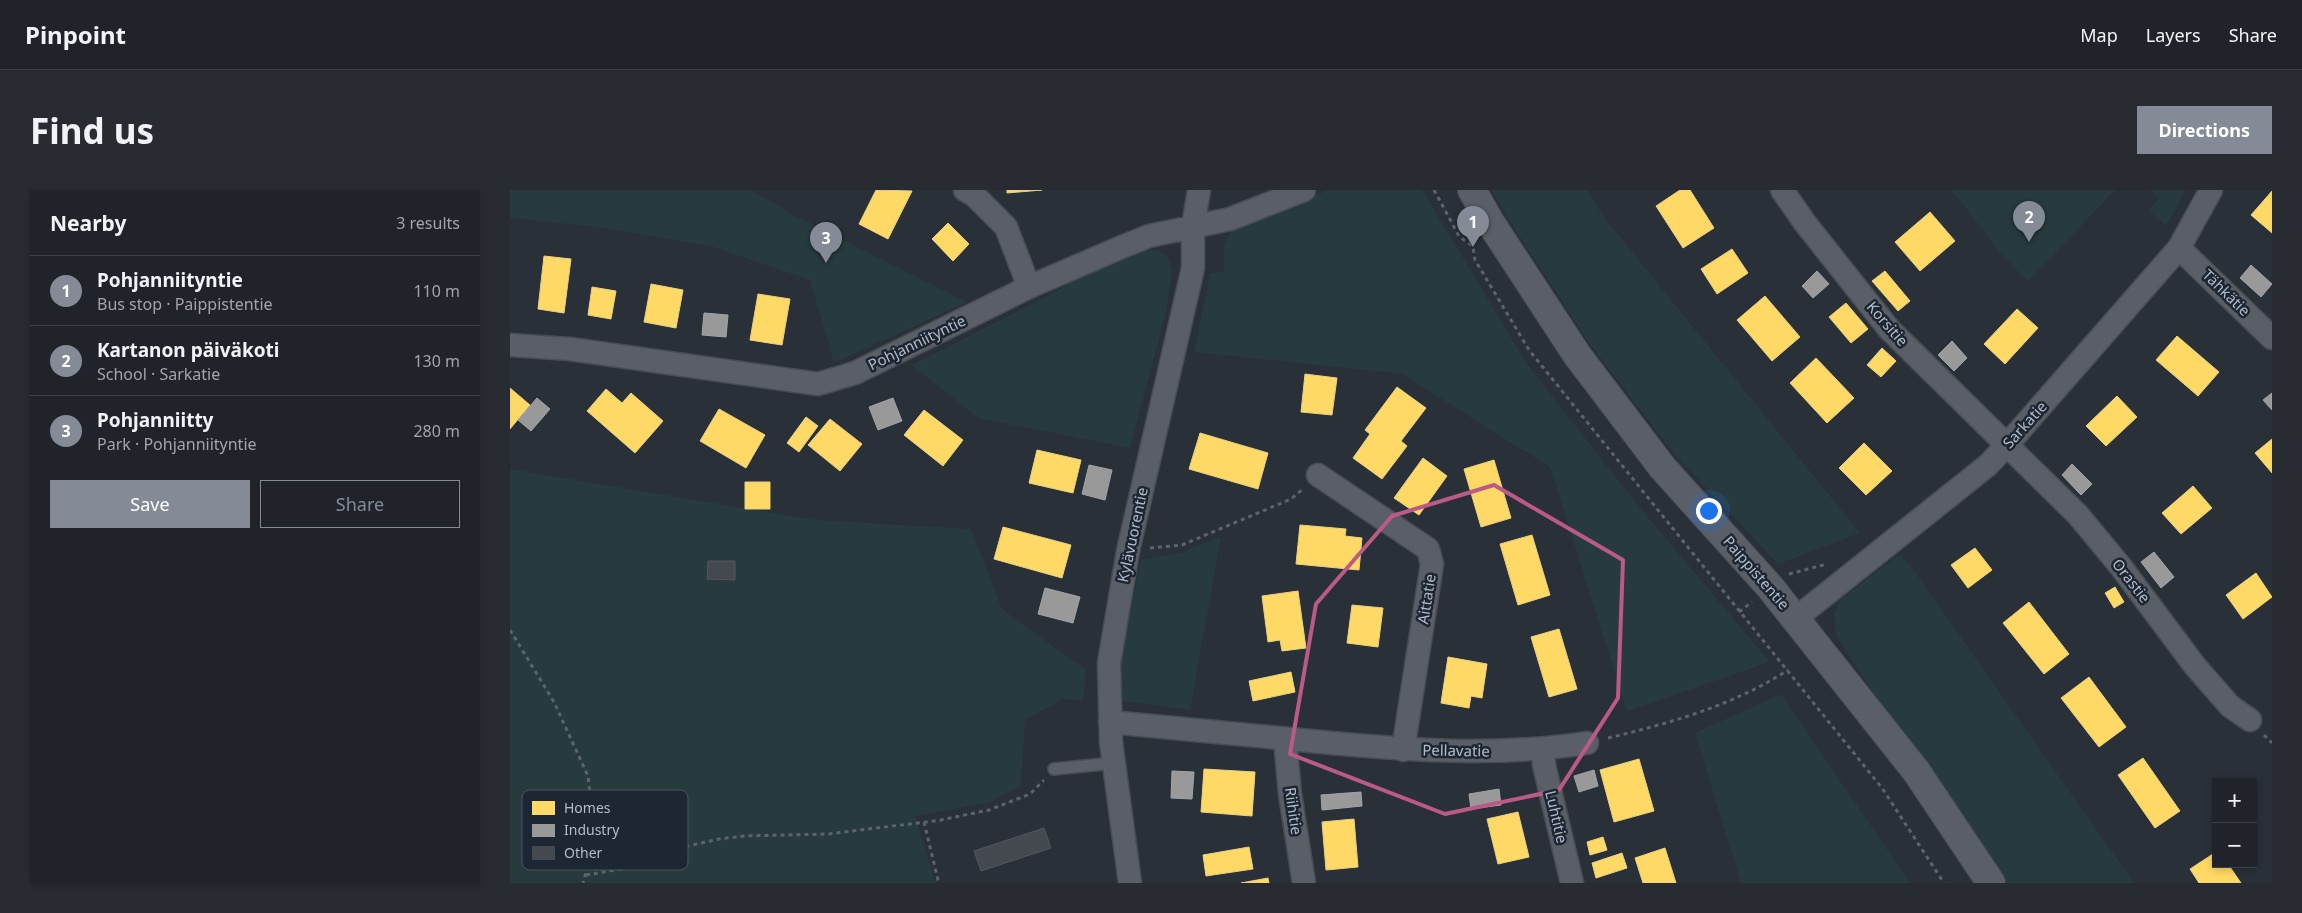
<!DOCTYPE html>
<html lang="en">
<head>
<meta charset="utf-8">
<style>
	:root { --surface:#20242a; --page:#282c32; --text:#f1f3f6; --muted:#a2a4a8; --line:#3d4147; --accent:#848b96 }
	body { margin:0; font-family:"Noto Sans",sans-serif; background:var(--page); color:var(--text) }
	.controls { position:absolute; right:15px; bottom:15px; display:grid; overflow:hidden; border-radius:0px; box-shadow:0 2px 8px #0003 }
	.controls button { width:45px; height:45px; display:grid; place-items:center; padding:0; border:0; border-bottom:1px solid var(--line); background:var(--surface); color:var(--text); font:25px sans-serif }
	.you { position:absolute; left:1198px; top:320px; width:18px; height:18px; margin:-12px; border:4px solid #fff; border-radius:50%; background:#1a73e8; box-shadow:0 0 0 8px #1a73e833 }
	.badge { display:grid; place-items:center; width:32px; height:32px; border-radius:50%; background:var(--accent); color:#fff; font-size:16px; font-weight:700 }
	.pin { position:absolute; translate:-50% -41px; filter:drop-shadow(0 1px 2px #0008) }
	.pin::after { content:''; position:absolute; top:26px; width:18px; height:15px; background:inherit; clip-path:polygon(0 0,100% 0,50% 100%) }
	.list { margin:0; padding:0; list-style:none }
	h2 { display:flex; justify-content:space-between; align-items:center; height:65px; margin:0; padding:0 20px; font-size:21px }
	h2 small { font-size:16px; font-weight:400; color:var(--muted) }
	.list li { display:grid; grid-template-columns:32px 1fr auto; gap:15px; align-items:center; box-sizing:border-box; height:70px; padding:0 20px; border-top:1px solid var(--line) }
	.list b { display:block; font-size:19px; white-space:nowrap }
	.list p { margin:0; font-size:16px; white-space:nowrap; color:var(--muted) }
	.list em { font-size:16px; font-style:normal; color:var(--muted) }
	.actions { display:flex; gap:10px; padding:15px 20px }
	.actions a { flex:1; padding:11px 0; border:1px solid var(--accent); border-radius:0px; text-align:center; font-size:18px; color:var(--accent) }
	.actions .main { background:var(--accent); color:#fff }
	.map { position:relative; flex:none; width:1762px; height:693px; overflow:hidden; border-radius:0px }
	header { display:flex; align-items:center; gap:30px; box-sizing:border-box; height:70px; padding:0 25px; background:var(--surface); border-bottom:1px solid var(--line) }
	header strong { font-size:24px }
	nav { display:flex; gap:28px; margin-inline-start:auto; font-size:18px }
	.intro { display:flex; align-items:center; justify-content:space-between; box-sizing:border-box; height:120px; padding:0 30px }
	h1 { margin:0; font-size:35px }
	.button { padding:12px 22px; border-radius:0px; background:var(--accent); color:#fff; font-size:18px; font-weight:700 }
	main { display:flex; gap:30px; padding:0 30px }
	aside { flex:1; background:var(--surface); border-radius:0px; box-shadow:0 2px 8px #0003 }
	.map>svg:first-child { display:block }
</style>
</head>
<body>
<header>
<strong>Pinpoint</strong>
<nav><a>Map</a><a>Layers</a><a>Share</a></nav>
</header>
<div class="intro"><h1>Find us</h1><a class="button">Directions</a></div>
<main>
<aside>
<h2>Nearby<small>3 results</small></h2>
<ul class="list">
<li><span class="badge">1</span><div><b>Pohjanniityntie</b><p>Bus stop · Paippistentie</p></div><em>110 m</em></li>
<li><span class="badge">2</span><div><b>Kartanon päiväkoti</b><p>School · Sarkatie</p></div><em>130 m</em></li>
<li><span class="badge">3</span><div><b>Pohjanniitty</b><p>Park · Pohjanniityntie</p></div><em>280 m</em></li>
</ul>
<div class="actions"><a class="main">Save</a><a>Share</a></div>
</aside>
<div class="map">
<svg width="1762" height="693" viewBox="0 0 1762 693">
	<rect width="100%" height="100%" fill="#2a3038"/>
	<path fill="#273a3e" d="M0 0H242L285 26 457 112 324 173 300 90 203 57 95 38 0 28Z
		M818 0H912L1017 174 1126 313 1260 472 1117 521 1040 277 892 184 684 162 700 84 714 81V54L725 36 753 29Z
		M982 0H1077L1093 26 1350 343 1268 374 1164 264 1079 153 995 24Z
		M1442 0H1605L1518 92 1491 64Z
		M1641 0H1675L1656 36 1639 21 1648 9Z
		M648 60 658 68 662 80 656 122 620 258 468 228 402 175 532 109 616 61Z
		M0 279 306 330 461 339 492 419 576 480 573 511 553 509 515 530 511 596 478 613 405 626 426 693H0Z
		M711 347 680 520 612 511 610 475 631 370 673 362Z
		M1390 364 1400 375 1624 693H1487L1326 445 1324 424 1330 410Z
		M1271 504 1400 693H1231L1185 543Z"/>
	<path fill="#ffd966" stroke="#e8d084" d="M366 0 402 1 378 49 349 34Z
		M497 0H532L497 3Z
		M1170 0H1180L1204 38 1173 58 1146 16Z
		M1762 1V43L1741 25Z
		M1420 22 1445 51 1410 81 1385 52Z
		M438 33 459 54 443 71 422 49Z
		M1222 59 1238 83 1207 104 1191 79Z
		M34 66 61 69 54 123 28 119Z
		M1375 81 1400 111 1388 121 1362 91Z
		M141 94 173 100 166 138 134 132Z
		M82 97 106 101 101 129 78 125Z
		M248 104 280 109 272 155 240 150Z
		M1255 106 1290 147 1262 171 1227 130Z
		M1336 113 1358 139 1341 153 1319 127Z
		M1507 119 1528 138 1495 174 1474 154Z
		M1667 146 1709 182 1688 206 1646 170Z
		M1372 158 1386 171 1371 187 1357 175Z
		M1306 168 1344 208 1317 233 1280 193Z
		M795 184 827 188 822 225 791 222Z
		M887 197 916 218 891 251 897 256 872 289 843 268 860 244 855 240Z
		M0 198 20 215 0 239Z
		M96 199 112 213 121 203 153 231 125 263 77 221Z
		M1607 206 1627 227 1596 256 1576 236Z
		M209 219 255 245 236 278 190 251Z
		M414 220 453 250 433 276 394 245Z
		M296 227 308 236 289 262 277 253Z
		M320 229 352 254 330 281 298 255Z
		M690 243 758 263 748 299 679 279Z
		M1762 249V283L1745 263Z
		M1354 253 1382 281 1356 305 1329 278Z
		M527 260 571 270 563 303 519 293Z
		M913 268 937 286 909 325 884 308Z
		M984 270 1001 328 971 337 954 279Z
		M235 292H260V319H235Z
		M1683 296 1702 318 1671 344 1652 323Z
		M790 335 836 339 835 346 852 348 849 380 786 374Z
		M493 337 561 355 552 388 484 369Z
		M1022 345 1040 405 1008 415 990 354Z
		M1465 358 1482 380 1458 398 1441 375Z
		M1746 383 1762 407 1733 429 1716 405Z
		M1605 397 1614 412 1604 418 1595 403Z
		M788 401 796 458 772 461 770 450 758 452 752 406Z
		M1519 412 1559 464 1534 484 1493 433Z
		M842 415 873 418 868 457 837 453Z
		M1049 439 1067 499 1039 507 1021 447Z
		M938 467 977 474 972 508 961 506 959 518 931 513Z
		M781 482 785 502 743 511 739 491Z
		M1579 487 1616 537 1589 557 1551 508Z
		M1633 568 1670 621 1645 638 1608 585Z
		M1129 569 1144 621 1104 632 1090 580Z
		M694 579 745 582 742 626 691 622Z
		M1008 622 1019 667 988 674 977 629Z
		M844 629 848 677 816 680 812 632Z
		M1093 647 1097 660 1080 665 1077 652Z
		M739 657 743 679 696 686 693 665Z
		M1155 658 1166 693H1133L1125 668Z
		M1706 662V674H1718L1731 693H1689L1680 679Z
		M1112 663 1117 678 1086 688 1082 673Z
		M758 688 759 693H731Z"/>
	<path fill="#999" stroke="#a1a4a7" d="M1741 75 1762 94 1751 107 1730 88Z
		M1307 81 1319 94 1303 108 1292 96Z
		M194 123 218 125 216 147 192 145Z
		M1442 151 1457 168 1444 181 1428 165Z
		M1762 203V220L1753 210Z
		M27 208 40 219 21 241 8 230Z
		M383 208 392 231 368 240 359 217Z
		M1562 274 1582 294 1571 305 1552 285Z
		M579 275 602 280 595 310 572 304Z
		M1644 362 1664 387 1651 398 1631 372Z
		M535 398 570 407 563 433 528 424Z
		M1084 580 1088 596 1069 602 1064 586Z
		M662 581 684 582 682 609 661 608Z
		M989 599 991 615 961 619 959 604Z
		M851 602 852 616 812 620 811 605Z"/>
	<path fill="#444950" stroke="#52575f" d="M198 371H225V390L197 389Z
		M534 638 541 658 471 681 464 661Z"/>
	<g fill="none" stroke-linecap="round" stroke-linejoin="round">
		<g stroke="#484c53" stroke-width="14">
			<path id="service" d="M544 579 604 573"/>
		</g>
		<g stroke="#484c53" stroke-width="25">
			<path id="minor" d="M455 0 464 5 496 37 519 97
				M1272 0 1295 33 1379 139 1568 325 1611 377 1685 476 1720 516 1740 530
				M1669 58 1762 148
				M0 155 60 159 308 194 345 183 519 97 614 56 639 46 720 29 794 0
				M808 285 918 359 922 374 893 560
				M1285 429 1478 275 1497 255 1669 58 1701 0
				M600 532C667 538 734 545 801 551 893 560 985 567 1077 553
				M775 549 780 604 794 693
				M1033 560 1034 575 1062 693
				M620 693 601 552 599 473 618 361 683 78V37L689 0"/>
		</g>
		<g stroke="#484c53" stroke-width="30">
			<path id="tertiary" d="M962 0 980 32 1067 165 1152 277 1260 397 1406 581 1481 693"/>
		</g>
		<path stroke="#5d636a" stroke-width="3" stroke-dasharray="4 4" stroke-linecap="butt" d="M924 0 949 46 963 57 965 70 1019 160 1372 598 1434 693
			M640 358 672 355 781 309 793 299
			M1279 384 1317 374
			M1229 422 1242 412
			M0 440 44 512 78 586 82 623 80 669 73 693
			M1754 545 1762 553
			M1098 548C1161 533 1224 515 1278 480
			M414 632 428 690 431 693
			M76 685 117 678 169 658 209 649 234 646 319 644 431 630 479 620 520 604 534 590"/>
		<use href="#service" stroke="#5a5e66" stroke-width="11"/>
		<use href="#minor" stroke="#5a5e66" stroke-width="22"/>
		<use href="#tertiary" stroke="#5a5e66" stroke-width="28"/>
	</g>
	<path fill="none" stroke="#bc5a87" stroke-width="4" stroke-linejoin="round" d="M984 295 1113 370 1108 508 1049 600 935 624 780 564 806 414 882 326Z"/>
	<g text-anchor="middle" stroke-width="5" stroke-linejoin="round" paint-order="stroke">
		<g font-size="15" fill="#b4bcc9" stroke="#1d2633">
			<text transform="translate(1716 103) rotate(44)" y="5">Tähkätie</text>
			<text transform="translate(1377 134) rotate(49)" y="5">Korsitie</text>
			<text transform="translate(407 153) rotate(-26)" y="5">Pohjanniityntie</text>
			<text transform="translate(1515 235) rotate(-48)" y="5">Sarkatie</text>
			<text transform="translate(623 345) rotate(-78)" y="5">Kylävuorentie</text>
			<text transform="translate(1246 383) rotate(49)" y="5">Paippistentie</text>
			<text transform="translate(1621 391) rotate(52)" y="5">Orastie</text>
			<text transform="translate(917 409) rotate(-81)" y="5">Aittatie</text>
			<text transform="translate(946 561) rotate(1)" y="5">Pellavatie</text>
			<text transform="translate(783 621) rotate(82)" y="5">Riihitie</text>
			<text transform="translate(1046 627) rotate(77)" y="5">Luhtitie</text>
		</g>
	</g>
	<rect x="12" y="600" width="166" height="80" rx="8" fill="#1d2633" stroke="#4a5360" stroke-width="1"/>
	<rect x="22" y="611" width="23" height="14" fill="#ffd966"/>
	<rect x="22" y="634" width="23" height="13" fill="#999"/>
	<rect x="22" y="656" width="23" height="14" fill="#444950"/>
	<g font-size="14" fill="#b4bcc9">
		<text x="54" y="623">Homes</text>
		<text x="54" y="645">Industry</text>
		<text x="54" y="668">Other</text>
	</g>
</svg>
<div class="controls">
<button>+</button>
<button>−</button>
</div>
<div class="you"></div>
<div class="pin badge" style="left:963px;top:57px">1</div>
<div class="pin badge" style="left:1519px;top:52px">2</div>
<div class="pin badge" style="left:316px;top:73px">3</div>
</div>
</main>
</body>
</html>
